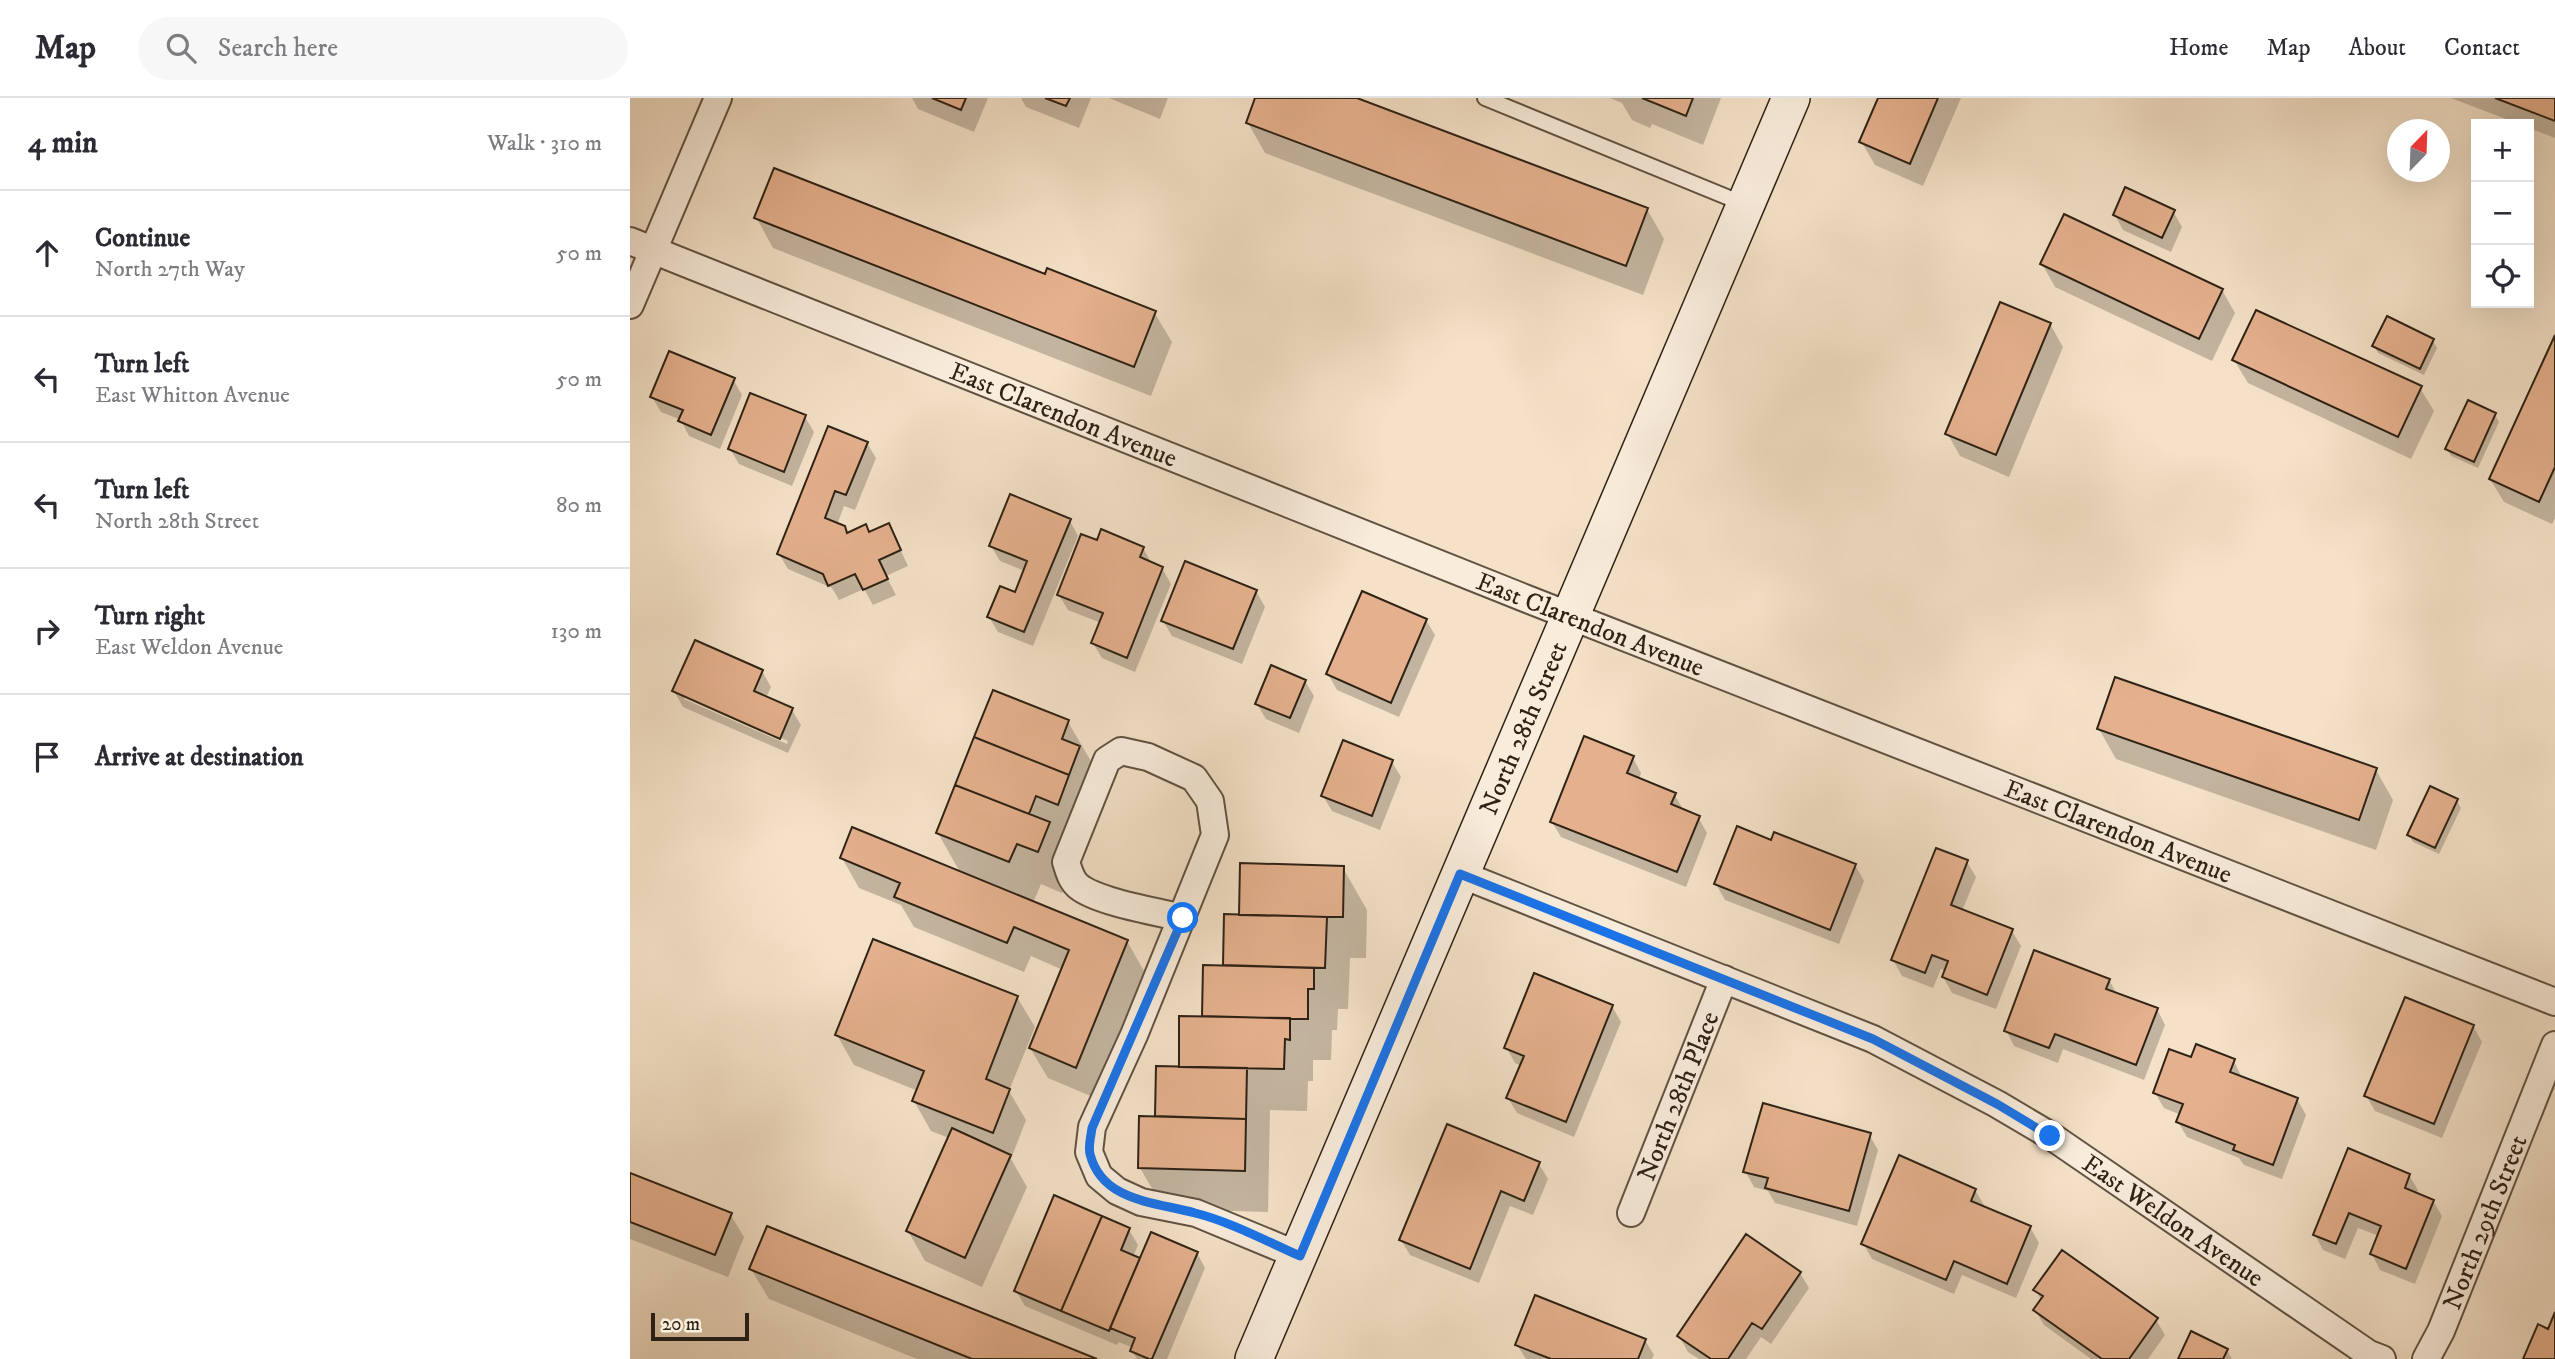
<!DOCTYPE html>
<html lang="en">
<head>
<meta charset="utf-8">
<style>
	:root { --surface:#fff; --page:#f7f7f7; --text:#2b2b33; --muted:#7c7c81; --line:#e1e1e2 }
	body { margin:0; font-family:"IM FELL DW Pica",serif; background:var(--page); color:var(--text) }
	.controls { position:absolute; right:21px; top:21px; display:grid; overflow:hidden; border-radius:0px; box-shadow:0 7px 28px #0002 }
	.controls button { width:63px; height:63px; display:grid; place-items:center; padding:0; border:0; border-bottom:2px solid var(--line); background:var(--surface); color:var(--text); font:35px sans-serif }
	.compass { position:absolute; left:1757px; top:21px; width:63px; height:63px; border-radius:50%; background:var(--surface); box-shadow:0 7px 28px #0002; rotate:23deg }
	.scale { position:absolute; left:21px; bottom:18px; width:98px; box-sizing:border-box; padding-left:7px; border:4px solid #2e2215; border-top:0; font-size:19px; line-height:24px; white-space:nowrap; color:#2e2215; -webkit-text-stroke:5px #f8ecdb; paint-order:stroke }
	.stop { position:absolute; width:21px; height:21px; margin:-16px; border:5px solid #1a73e8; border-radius:50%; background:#fff }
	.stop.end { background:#1a73e8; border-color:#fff; box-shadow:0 2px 7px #0008 }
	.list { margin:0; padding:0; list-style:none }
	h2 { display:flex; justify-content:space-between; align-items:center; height:91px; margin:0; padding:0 28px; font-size:30px }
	h2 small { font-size:23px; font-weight:400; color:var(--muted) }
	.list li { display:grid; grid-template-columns:46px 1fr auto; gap:21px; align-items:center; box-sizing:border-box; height:126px; padding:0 28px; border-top:2px solid var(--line) }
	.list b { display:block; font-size:26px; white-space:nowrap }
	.list p { margin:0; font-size:23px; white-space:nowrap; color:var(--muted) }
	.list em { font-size:23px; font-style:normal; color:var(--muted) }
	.icon { flex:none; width:38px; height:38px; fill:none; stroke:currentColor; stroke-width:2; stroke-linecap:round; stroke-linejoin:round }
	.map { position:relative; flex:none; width:1925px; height:1261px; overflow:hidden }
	header { display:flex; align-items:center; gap:42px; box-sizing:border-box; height:98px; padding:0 35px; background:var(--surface); border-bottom:2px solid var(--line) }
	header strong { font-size:33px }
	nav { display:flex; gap:38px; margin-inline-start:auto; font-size:24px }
	.search { width:490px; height:63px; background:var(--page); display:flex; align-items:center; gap:18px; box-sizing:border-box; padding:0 24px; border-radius:38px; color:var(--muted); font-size:26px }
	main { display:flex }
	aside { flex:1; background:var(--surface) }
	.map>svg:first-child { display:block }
</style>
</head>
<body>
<header>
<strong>Map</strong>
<div class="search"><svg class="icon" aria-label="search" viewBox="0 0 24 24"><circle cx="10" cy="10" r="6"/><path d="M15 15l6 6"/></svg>Search here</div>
<nav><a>Home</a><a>Map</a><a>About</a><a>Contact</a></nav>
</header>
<main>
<aside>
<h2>4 min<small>Walk · 310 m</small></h2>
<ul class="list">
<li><svg class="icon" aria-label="ahead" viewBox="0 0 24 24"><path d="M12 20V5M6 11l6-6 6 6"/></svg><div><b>Continue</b><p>North 27th Way</p></div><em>50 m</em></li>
<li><svg class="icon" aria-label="left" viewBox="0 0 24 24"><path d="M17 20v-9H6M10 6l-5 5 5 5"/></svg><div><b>Turn left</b><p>East Whitton Avenue</p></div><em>50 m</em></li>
<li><svg class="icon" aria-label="left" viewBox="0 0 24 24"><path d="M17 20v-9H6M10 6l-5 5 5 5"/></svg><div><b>Turn left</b><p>North 28th Street</p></div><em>80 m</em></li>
<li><svg class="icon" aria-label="right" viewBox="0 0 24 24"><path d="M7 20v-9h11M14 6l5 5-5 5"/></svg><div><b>Turn right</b><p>East Weldon Avenue</p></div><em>130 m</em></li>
<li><svg class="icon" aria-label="arrive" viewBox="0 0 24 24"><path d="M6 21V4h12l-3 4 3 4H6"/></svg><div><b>Arrive at destination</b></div></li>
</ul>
</aside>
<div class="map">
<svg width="1925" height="1261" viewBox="0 0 1925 1261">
	<rect width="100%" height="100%" fill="#f4e1c7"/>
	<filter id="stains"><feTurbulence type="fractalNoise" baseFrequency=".00286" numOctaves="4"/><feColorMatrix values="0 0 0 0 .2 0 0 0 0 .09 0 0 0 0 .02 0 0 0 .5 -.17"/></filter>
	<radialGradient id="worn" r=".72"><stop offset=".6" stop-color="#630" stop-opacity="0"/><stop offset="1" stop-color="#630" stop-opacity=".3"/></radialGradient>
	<path fill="#0003" fill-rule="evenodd" d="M282 0H358L344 34 288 11Z
		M391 0H461L449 30 396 9Z
		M479 0H538L530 21Z
		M627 0H723L1017 111 1034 141 1013 197 635 55 618 25Z
		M980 0H1091L1073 47 1022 26 1020 30 1002 22 992 5Z
		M1250 0H1331L1293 88 1245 67 1231 43Z
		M1821 0H1925V40L1899 30V26H1889Z
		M1543 113 1552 129 1541 154 1493 132 1485 117Z
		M126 119 524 214 542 244 521 298 143 150Z
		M1412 166 1592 192 1605 215 1582 263 1425 189Z
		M1420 226 1433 249 1379 379 1330 358 1317 335Z
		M1925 241V420L1922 426 1874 404 1860 381Z
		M1803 243 1807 250 1794 277 1748 255 1744 248Z
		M1604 262 1790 290 1804 313 1781 361 1618 285Z
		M103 281 112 297 90 351 59 338 51 322 31 314 22 299Z
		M1865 317 1869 324 1848 370 1821 358 1817 351Z
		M175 319 184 334 162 388 109 366 100 351Z
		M237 345 246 360 225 412 214 408 207 427 214 430 218 436H239L259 427 278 468 256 478 266 497 243 507 234 491 209 502 202 490 158 471 149 456Z
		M440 423 448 438 403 548 368 534 359 519 386 496 395 473 370 463 361 448Z
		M513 450 522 466 532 470 541 486 505 574 472 560 463 545 471 525 438 512 429 497Z
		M626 493 635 509 612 566 542 538 533 523Z
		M796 522 805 537 769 619 707 592 698 576Z
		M132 573 141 589 136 600 162 612 171 627 158 655 53 609 44 593ZM54 597 158 643 157 646 54 601Z
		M675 583 684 598 669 635 636 621 627 606Z
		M438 624 462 665 452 747 430 739 429 743 443 767 432 795 411 786 403 805 497 843 514 873 463 999 418 980 400 950 433 872 401 858 394 874 284 829 271 807 229 790 212 760 331 776 308 735Z
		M1469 631 1746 672 1763 702 1746 752 1486 661Z
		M1003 660 1011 675 1009 682 1044 696 1053 711 1068 719 1077 735 1056 789 931 739 922 724Z
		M762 664 771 679 750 732 702 713 693 698Z
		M1827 703 1831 710 1809 756 1783 744 1779 737Z
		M1142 744 1225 767 1234 783 1209 846 1095 802 1086 786Z
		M1337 764 1346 779 1332 813 1382 833 1391 848 1366 911 1322 895 1313 879 1316 873 1311 871 1303 890 1272 878 1263 862Z
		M713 770 737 812 736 860H720L718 911H708L707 932H702L701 962H683V983H678L677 1013 640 1012 638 1114 534 1111 510 1070 526 1020 527 970 550 971 573 920 575 869H594L596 818 611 819Z
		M1479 882 1487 896 1527 911 1535 927 1514 982 1433 951 1428 965 1384 948 1376 932Z
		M387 899 405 929 379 993 396 1022 381 1061 397 1089 352 1189 295 1163 278 1133 319 1040 301 1033 284 1003 288 993 224 967 207 937Z
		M982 908 991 924 944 1039 887 1015 878 1000 891 968 885 965 876 949Z
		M1843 928 1852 944 1812 1040 1745 1013 1736 997Z
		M1562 961 1604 963 1612 980 1667 1001 1676 1017 1652 1081 1614 1067 1609 1060 1557 1039 1548 1024 1551 1017 1534 1010 1525 995Z
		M1239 1036 1248 1052 1227 1128 1145 1105 1138 1093 1124 1089 1115 1073Z
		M909 1066 918 1081 903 1117 880 1108 849 1185 780 1157 771 1142Z
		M0 1076 100 1116 114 1139 98 1179 0 1141Z
		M1779 1077 1788 1092 1786 1096 1803 1103 1812 1118 1785 1186 1750 1172 1742 1156 1749 1138 1728 1130 1715 1161 1693 1152 1685 1137Z
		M1345 1092 1354 1107 1353 1110 1400 1129 1409 1145 1386 1200 1332 1177 1324 1196 1242 1161 1233 1145Z
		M499 1132 508 1147 503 1159 511 1162 567 1155 575 1170 537 1261H507L502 1253 503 1250 489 1244 487 1247 395 1208 386 1193Z
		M121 1171 462 1261H287L139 1201Z
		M1170 1175 1179 1190 1141 1246 1131 1239 1116 1261H1069L1058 1254 1049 1238Z
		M1405 1192 1526 1222 1535 1237 1518 1261H1461L1414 1227 1405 1212 1412 1203Z
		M1015 1242 1024 1257 1022 1261H896L887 1247Z
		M1597 1252 1602 1261H1550Z"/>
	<path fill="#e4b08d" stroke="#2e2215" stroke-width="2" d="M302 0H336L331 12Z
		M415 0H440L436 8Z
		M625 0H727L1018 110 996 168 616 25Z
		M1012 0H1063L1056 18Z
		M1248 0H1308L1280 66 1229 44Z
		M1865 0H1925V23Z
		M144 70 415 176 417 170 526 213 504 269 124 120Z
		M1495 89 1545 112 1532 140 1483 117Z
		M1434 116 1593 191 1569 241 1410 166Z
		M1370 204 1421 225 1366 357 1315 336Z
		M1626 212 1792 288 1768 339 1602 262Z
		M1757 218 1804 241 1790 271 1742 248Z
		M1925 237V369L1909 404 1859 381Z
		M39 253 105 280 81 337 48 323 53 312 20 299Z
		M120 295 176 317 154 374 98 351Z
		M1838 302 1866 315 1844 364 1815 351Z
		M198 328 238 344 216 397 205 393 195 420 215 428 217 435 236 426 239 434 259 425 271 452 249 462 258 481 233 492 225 476 198 488 193 476 147 456Z
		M380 396 441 421 394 534 357 519 370 488 385 494 397 463 359 448Z
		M471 431 514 449 510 459 533 469 497 560 461 545 473 515 427 497 451 436 467 442Z
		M555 463 627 492 603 551 531 523Z
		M732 493 797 521 761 605 696 576Z
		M65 542 133 572 124 593 163 610 150 641 42 593Z
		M641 567 676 582 660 620 625 606Z
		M1485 579 1747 670 1729 722 1467 631Z
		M363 592 439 622 432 641 450 648 439 677 344 639Z
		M954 638 1004 658 997 675 1046 695 1041 706 1070 718 1047 774 920 724Z
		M344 639 439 677 428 707 406 698 399 716 325 687Z
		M713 642 763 662 742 718 691 698Z
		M325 687 420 724 408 754 387 746 379 764 306 735Z
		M1800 688 1828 701 1805 750 1777 737Z
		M1107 728 1141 742 1144 734 1226 766 1200 832 1084 786Z
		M222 729 498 842 446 970 399 950 439 852 384 829 377 845 264 799 270 785 210 760Z
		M1306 750 1338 762 1321 807 1383 831 1357 897 1312 879 1318 863 1302 857 1295 875 1261 862Z
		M610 765 714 768 713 819 609 817Z
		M594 816 697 819 695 870 593 867Z
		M243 841 388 898 356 981 380 991 363 1035 282 1003 294 973 205 937Z
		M1404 852 1480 881 1476 891 1528 910 1506 967 1425 936 1419 950 1374 933Z
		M573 867 684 870V891H678V921L572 918Z
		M904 875 983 907 936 1024 876 1000 894 958 874 950Z
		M1775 899 1844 927 1804 1026 1734 998Z
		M549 918 660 920V942L655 941 654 971 549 969Z
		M1566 946 1605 961 1600 974 1668 1000 1643 1067 1603 1052 1605 1047 1546 1024 1553 1006 1523 995 1539 951 1561 959Z
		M526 968 617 970 616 1021 525 1018Z
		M1133 1005 1241 1035 1219 1113 1135 1090 1138 1080 1113 1074Z
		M509 1018 616 1021 615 1073 508 1070Z
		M817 1026 910 1064 894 1103 871 1093 840 1171 769 1142Z
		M322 1030 381 1057 335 1160 276 1133Z
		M1718 1050 1780 1076 1775 1090 1804 1102 1776 1171 1740 1156 1751 1128 1719 1115 1706 1146 1683 1137Z
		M1269 1057 1346 1091 1341 1103 1401 1128 1377 1186 1324 1163 1316 1182 1231 1146Z
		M0 1075 102 1115 85 1157 0 1124Z
		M424 1097 472 1118 431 1213 384 1193Z
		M472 1118 500 1130 491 1152 510 1160 479 1233 431 1213Z
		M137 1128 467 1261H342L119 1171Z
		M521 1134 568 1154 522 1261H519L500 1253 505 1240 480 1230Z
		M1116 1136 1171 1174 1132 1231 1122 1225 1098 1261H1081L1047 1238Z
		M1432 1152 1528 1220 1499 1261H1472L1403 1212 1413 1198 1403 1192Z
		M905 1197 1016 1241 1008 1261H921L885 1247Z
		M1925 1214V1261H1893L1908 1226 1918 1231Z
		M1561 1233 1598 1251 1593 1261H1548Z"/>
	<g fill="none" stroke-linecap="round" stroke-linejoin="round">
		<g stroke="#605242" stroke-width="18">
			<path id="lane" d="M855 0 1114 106"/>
		</g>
		<g stroke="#605242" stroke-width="30">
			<g id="street">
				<path id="s1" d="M0 143 897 501 1925 904"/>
				<path d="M0 207 88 0"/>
				<path id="s2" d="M830 776 1243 941 1367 1006 1421 1038 1739 1256 1752 1261"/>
				<path d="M553 820C528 814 467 804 448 788 441 782 439 773 436 764L477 662 491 653 518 659 564 680 580 703 585 737 504 937 462 1029 459 1054 469 1078 487 1093 511 1104 566 1115 670 1158"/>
				<path id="s3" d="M1001 1115 1094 881"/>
				<path id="s4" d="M1796 1261 1811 1233 1925 947"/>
			</g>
		</g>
		<g stroke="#2e2215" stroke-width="40">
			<g id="secondary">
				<path id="s5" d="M624 1261 1161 0"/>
			</g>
		</g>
		<use href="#lane" stroke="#f8ecdb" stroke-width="14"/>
		<use href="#street" stroke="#f8ecdb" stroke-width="26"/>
		<use href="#secondary" stroke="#f8ecdb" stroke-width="37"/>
	</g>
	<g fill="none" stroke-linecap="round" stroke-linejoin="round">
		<path stroke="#1a73e8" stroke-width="9" d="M553 820 462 1030C461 1038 458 1048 460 1056 472 1104 526 1104 565 1115 601 1124 636 1143 670 1158L830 776 1243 941 1367 1006 1420 1038"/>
	</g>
	<g text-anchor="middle" stroke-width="5" stroke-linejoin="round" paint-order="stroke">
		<g font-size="26" fill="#2e2215" stroke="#f8ecdb">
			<text dy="9" stroke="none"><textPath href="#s1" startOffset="467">East Clarendon Avenue</textPath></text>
			<text dy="9" stroke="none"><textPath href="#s1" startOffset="1034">East Clarendon Avenue</textPath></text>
			<text dy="9" stroke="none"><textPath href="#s5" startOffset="686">North 28th Street</textPath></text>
			<text dy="9" stroke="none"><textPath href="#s1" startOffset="1601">East Clarendon Avenue</textPath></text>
			<text dy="9" stroke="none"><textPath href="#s3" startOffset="126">North 28th Place</textPath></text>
			<text dy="9" stroke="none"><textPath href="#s2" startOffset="796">East Weldon Avenue</textPath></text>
			<text dy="9" stroke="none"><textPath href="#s4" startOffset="149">North 29th Street</textPath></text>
		</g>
	</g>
	<rect width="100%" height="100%" filter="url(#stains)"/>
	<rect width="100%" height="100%" fill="url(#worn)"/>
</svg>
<div class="controls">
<button>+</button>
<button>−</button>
<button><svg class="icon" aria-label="locate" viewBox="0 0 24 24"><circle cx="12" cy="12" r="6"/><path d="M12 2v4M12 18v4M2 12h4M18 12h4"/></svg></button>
</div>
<svg class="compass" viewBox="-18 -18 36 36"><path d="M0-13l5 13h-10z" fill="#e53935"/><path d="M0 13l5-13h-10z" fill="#7c7c81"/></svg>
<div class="scale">20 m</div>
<div class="stop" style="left:553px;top:820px"></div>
<div class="stop end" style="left:1420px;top:1038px"></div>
</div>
</main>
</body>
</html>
